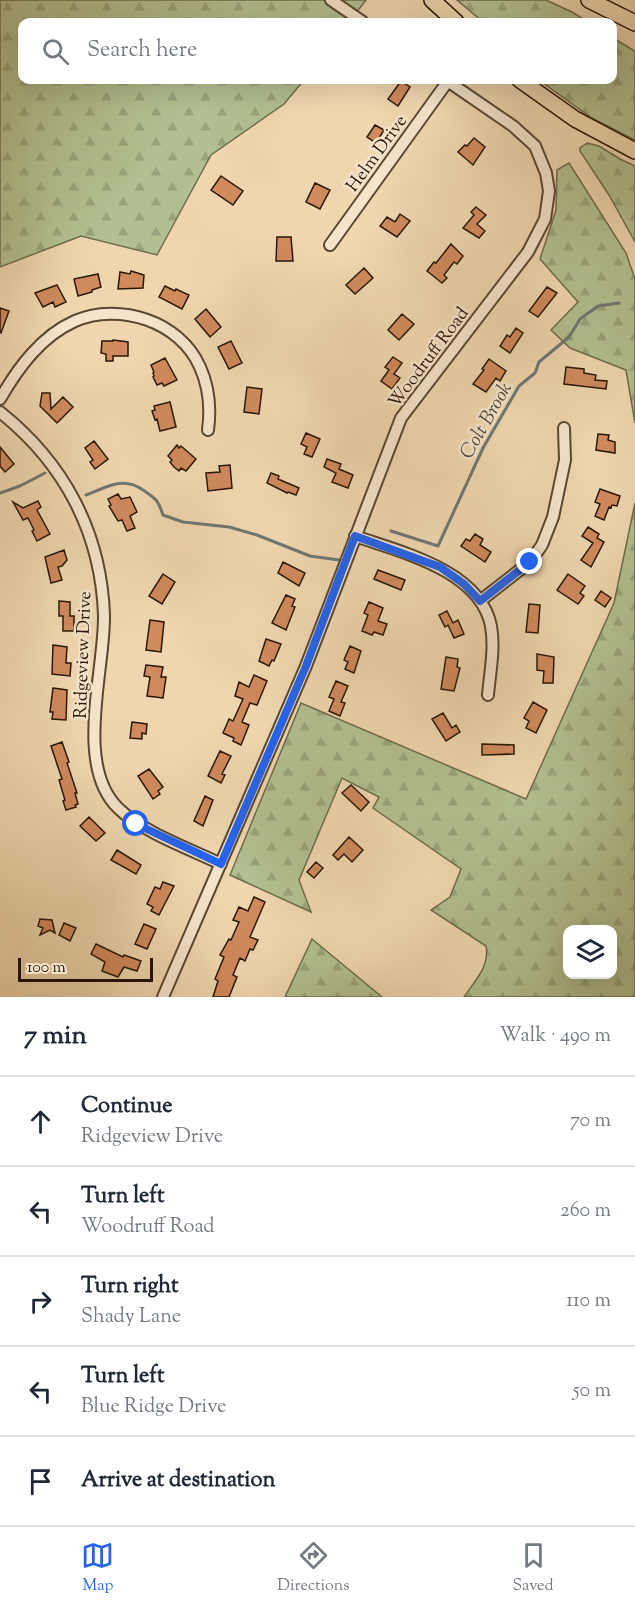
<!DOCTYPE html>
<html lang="en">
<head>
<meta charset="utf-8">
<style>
	:root { --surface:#fff; --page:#f2f2f3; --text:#1f2937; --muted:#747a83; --line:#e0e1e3; --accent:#2563eb }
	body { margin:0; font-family:"Sorts Mill Goudy",serif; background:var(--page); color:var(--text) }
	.controls { position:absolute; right:18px; bottom:18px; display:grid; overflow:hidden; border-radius:12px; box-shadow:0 6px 24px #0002 }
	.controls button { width:54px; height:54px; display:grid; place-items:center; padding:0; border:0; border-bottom:2px solid var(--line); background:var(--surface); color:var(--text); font:30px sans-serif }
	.scale { position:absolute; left:18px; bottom:15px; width:135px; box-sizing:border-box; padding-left:6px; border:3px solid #291707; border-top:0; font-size:16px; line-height:21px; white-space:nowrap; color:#291707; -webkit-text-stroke:4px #f5e4cb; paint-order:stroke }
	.stop { position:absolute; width:18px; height:18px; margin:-14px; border:4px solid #2563eb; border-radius:50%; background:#fff }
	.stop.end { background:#2563eb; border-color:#fff; box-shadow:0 2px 6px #0008 }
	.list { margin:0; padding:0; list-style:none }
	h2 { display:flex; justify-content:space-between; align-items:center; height:78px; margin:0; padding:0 24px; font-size:26px }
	h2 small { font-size:20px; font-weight:400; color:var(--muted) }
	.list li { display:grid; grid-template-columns:39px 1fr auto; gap:18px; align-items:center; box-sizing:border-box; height:90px; padding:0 24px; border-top:2px solid var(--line) }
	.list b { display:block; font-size:22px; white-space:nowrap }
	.list p { margin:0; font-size:20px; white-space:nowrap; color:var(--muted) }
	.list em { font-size:20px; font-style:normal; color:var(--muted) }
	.icon { flex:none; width:33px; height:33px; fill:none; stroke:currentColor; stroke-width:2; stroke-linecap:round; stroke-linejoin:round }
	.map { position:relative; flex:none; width:635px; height:997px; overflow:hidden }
	.search { position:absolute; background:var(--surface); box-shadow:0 6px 24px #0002; left:18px; right:18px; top:18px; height:66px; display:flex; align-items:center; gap:15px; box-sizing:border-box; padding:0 21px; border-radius:12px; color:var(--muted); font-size:22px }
	.sheet { height:528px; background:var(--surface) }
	nav { display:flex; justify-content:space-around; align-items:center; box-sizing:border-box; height:84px; border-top:2px solid var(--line); background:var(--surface); font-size:16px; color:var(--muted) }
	nav a { display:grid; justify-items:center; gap:3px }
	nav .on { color:var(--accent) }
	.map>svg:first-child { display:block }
</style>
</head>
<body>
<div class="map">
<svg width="635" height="997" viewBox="0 0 635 997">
	<defs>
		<pattern id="forest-firs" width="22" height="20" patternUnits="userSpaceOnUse" patternTransform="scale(1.5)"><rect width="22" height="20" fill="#b2bf90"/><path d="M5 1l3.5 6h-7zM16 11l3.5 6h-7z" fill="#99a37b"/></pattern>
	</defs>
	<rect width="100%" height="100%" fill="#efd6af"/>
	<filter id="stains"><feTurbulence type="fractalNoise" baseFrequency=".00333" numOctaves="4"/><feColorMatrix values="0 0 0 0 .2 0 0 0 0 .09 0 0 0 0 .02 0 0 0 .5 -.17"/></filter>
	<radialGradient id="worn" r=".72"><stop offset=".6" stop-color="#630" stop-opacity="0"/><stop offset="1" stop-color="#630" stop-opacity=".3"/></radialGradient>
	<path fill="url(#forest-firs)" stroke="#6e6b4c" stroke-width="1.5" fill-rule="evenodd" d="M0 0H366L349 22H22V80H304L284 104 211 155 157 255 81 236 0 267Z
		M457 0H546L572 12 588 22H483Z
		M613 38 635 51V140L592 118 539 80H612Z
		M587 143 599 146 620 159 635 166V242L609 195 580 151V148Z
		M569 163 626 253 635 279V423L626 370 570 348 551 330 578 302 540 259 556 210 557 170Z
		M635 503V997H464C475 980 490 967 486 946L431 910 450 897 461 869 373 808 379 797 342 778 299 880 311 912 230 875 301 703 526 799 614 603ZM568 930H612V975H568Z
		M312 939 382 997H285Z"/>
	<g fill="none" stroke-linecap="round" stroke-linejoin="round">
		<path stroke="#707671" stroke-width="3" d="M0 493 20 486 45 473
			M86 495C107 487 123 476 143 490 156 499 158 500 163 515L183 522 229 527 257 535 310 556 339 560
			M391 531 438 546 483 448 519 386 535 373 539 362 569 337 580 319 598 306 619 303"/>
	</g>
	<path fill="#cf8a5e" stroke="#291707" stroke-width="1.5" d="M401 81 410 87 398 106 388 99Z
		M375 125 384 130 376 143 367 137Z
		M474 138 485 147 473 165 458 152 465 145 467 146Z
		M221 176 243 191 233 205 211 190Z
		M315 183 330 190 320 209 306 202Z
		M476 207 486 215 477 224 485 231 479 238 463 228 474 215 471 212Z
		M400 214 410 221 397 237 380 226 387 217 395 222Z
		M277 237H291L293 261H276Z
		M451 244 463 256 457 264 454 262 444 275 447 278 442 283 427 271 434 262 436 263Z
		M364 268 373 278 355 294 346 285Z
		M131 271 144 275 143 288 118 289 120 272 130 274Z
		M98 274 101 287 92 290V292L78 296 74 279Z
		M57 285 66 302 55 307 53 302 43 307 35 293Z
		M165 286 175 291 176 289 189 295 182 309 159 297Z
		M547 287 557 293 538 317 529 311Z
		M0 308 9 311 1 333 0 332Z
		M206 309 221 327 210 337 195 319Z
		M402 314 414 324 399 340 388 330Z
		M516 328 523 333 510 353 500 346 507 335 510 337Z
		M113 340 128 342V356H113V361H106V354L101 353 102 341H113Z
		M231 341 242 363 229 369 218 347Z
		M393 357 402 363 394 374 400 378 392 389 381 381 389 370 385 367Z
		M165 358 177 380 164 386 162 383 157 385 153 377 154 376 153 373 154 372 151 365Z
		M489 359 506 371 500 381 496 378 486 392 473 384 484 370 482 369Z
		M566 367 584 369V373L596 375 595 380 607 381 606 389 564 384Z
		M247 387 262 389 259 414 244 412Z
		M42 393H50L51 409 63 397 73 407 57 423 40 406Z
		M170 402 176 427 160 431 157 419 155 420 152 411 155 410 154 406Z
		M306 433 320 439 312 457 304 454 307 447 301 444Z
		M598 434 609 435 608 440 615 442V453L596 450Z
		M94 441 108 459 95 469 90 462 93 460 85 448Z
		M177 445 179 448 181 446 196 459 186 471 181 468 179 471 174 467 170 462 172 460 168 456Z
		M0 447 14 464 5 472 0 466Z
		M327 459 341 464 339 469 353 475 348 488 332 482 336 473 324 467Z
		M230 465 232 488 208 491 206 473 220 472 219 466Z
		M271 473 279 476 278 479 299 488 296 495 288 492 287 493 267 483Z
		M600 489 620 496 617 506 612 505 611 508 609 507 604 520 595 516 600 504 595 502Z
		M118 494 121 499 130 497 137 512 130 516 135 528 127 531 122 520 118 521 109 506 111 505 108 499Z
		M38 501 41 507 37 510 50 534 37 541 32 531 34 530 28 518 23 520 13 502 23 508Z
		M588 527 599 534 597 538 604 542 591 567 581 560 593 543 582 536Z
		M475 534 483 539 480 545 491 552 485 562 461 546 466 539 470 541Z
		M64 550 67 560 62 566 58 567 62 580 51 583 45 557Z
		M283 562 305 573 299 586 278 573Z
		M378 570 405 580 401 590 374 579Z
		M163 574 175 582 162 604 149 596Z
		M568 574 585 586 580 593 584 596 578 604 557 590Z
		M601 591 611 598 605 607 595 600Z
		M286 595 295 599 292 606 295 607 286 630 272 623Z
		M59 601 70 602V616H74V631H63V616H59Z
		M369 602 383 608 378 621 387 624 383 635 374 632 372 635 362 631 368 615 364 613Z
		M529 604 540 605 538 633 526 632Z
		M447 611 453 623 458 620 464 634 454 638 448 625 445 627 439 615Z
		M150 620 164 622 161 652 146 650Z
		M266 639 281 644 274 661 272 660 269 666 259 661Z
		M53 645 67 647 66 663H71L70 676 52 674Z
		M350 646 361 651 354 673 345 669 348 662 344 660Z
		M537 654 554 657 553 683H543L544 671 537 670Z
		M446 657 458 659 457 667 460 668 454 691 441 689Z
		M146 665 163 667 161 677H166L163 698 147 696 150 677 144 676Z
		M254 675 267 681 257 705 250 703 242 722 249 725 241 745 233 741 234 738 223 733 229 719 233 721 243 699 235 696 239 682 249 687Z
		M336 681 348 686 341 702 345 703 340 716 329 711 334 699 329 697Z
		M53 688 67 690 66 720 52 719 53 712H50Z
		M533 702 547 710 536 733 526 728 529 721 524 718Z
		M443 713 452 728 456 725 460 732 446 741 432 719Z
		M132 722 147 724 146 734 142 733V739L130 738Z
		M62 742 69 762 67 763 77 793H75L78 804 75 805 76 807 66 810 63 801 65 800 59 780 62 779 51 746Z
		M482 744 514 745V754L482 755Z
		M220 751 231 756 222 774 225 775 221 783 208 776Z
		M149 769 163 787 158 791 160 794 153 799 138 776Z
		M351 785 369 802 361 811 342 793Z
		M205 796 213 800 203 826 194 821Z
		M89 817 105 833 96 841 80 826Z
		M349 837 363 850 352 862 344 854 338 860 333 855Z
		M117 850 141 865 136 874 111 860Z
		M316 862 323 868 314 878 307 872Z
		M163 882 174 886 159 915 151 911 153 907 147 904 155 887 160 889Z
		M254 897 265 902 250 937 258 940 253 950 250 949 245 961 240 958 233 975 237 977 229 997H213L218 981 215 979 224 957 220 955 229 939 231 940 239 922 233 920 239 907 248 911Z
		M40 919 52 920 55 933 50 930 40 935 43 928 38 926Z
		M64 923 76 928 70 941 59 935Z
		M144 924 156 929 147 949 135 944Z
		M96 944 123 957 124 955 141 961 137 971 124 967 118 977 102 971 105 962 91 954Z"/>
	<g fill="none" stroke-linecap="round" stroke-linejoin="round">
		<g stroke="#5a4731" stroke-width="14">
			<path id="minor" d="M331 0 363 22
				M330 245 448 81
				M0 399C18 368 41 336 75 321 119 302 180 321 200 367 209 387 211 408 208 430
				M0 412C64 463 101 532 104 615 105 670 74 765 118 808 142 832 190 849 221 864
				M355 536C400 552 480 570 491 626 495 649 490 672 488 695
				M480 601 530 562 542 545 553 517 565 460 564 428
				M163 997 306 666 401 418 528 252 545 219 549 191 546 173 535 146 513 126 446 80"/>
		</g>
		<g stroke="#291707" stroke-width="18">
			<path id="highway" d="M432 0 456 22
				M589 0 635 23
				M520 80 575 119 635 151"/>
		</g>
		<use href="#minor" stroke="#f5e4cb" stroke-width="10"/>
		<use href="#highway" stroke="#efd6af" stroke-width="15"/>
	</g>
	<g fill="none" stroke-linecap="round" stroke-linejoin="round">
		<path stroke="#2563eb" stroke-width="8" d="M136 824 221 864 306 666 355 536 440 567 464 584 480 601 530 562"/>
	</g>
	<g text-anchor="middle" stroke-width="5" stroke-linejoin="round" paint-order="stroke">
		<g font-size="18" fill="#291707" stroke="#f5e4cb">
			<text transform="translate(376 153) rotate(-54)" y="6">Helm Drive</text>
			<text transform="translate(428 357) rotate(-53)" y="6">Woodruff Road</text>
			<text transform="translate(82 655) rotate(-88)" y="6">Ridgeview Drive</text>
		</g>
		<g font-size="20" font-style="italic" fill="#534f45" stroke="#f5e4cb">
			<text transform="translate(485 420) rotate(-60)" y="7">Colt Brook</text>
		</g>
	</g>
	<rect width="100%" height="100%" filter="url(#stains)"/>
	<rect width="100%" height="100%" fill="url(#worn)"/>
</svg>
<div class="controls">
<button><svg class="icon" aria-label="layers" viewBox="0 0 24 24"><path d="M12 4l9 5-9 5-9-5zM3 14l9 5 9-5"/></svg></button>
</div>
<div class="scale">100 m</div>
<div class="stop" style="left:136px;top:824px"></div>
<div class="stop end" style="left:530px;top:562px"></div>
<div class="search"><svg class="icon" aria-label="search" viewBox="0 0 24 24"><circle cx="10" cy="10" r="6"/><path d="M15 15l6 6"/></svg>Search here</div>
</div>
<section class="sheet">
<h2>7 min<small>Walk · 490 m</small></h2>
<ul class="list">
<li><svg class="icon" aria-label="ahead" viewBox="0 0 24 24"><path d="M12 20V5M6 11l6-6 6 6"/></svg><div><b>Continue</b><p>Ridgeview Drive</p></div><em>70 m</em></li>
<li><svg class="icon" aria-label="left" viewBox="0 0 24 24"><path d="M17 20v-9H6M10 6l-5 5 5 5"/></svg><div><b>Turn left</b><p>Woodruff Road</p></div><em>260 m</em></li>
<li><svg class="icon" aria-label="right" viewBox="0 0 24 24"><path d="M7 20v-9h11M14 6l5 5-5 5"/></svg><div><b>Turn right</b><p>Shady Lane</p></div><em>110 m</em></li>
<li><svg class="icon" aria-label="left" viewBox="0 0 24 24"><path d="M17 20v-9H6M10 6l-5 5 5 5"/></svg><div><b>Turn left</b><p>Blue Ridge Drive</p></div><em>50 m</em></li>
<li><svg class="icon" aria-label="arrive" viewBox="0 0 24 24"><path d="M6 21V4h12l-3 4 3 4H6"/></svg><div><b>Arrive at destination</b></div></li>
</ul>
</section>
<nav>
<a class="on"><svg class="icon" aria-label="map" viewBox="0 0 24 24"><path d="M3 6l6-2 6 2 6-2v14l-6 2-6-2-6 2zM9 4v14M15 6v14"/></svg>Map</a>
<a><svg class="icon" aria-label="directions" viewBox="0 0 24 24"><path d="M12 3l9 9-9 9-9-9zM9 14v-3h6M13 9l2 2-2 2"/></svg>Directions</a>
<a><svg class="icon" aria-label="saved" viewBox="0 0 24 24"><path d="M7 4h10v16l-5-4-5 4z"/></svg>Saved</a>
</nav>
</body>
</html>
